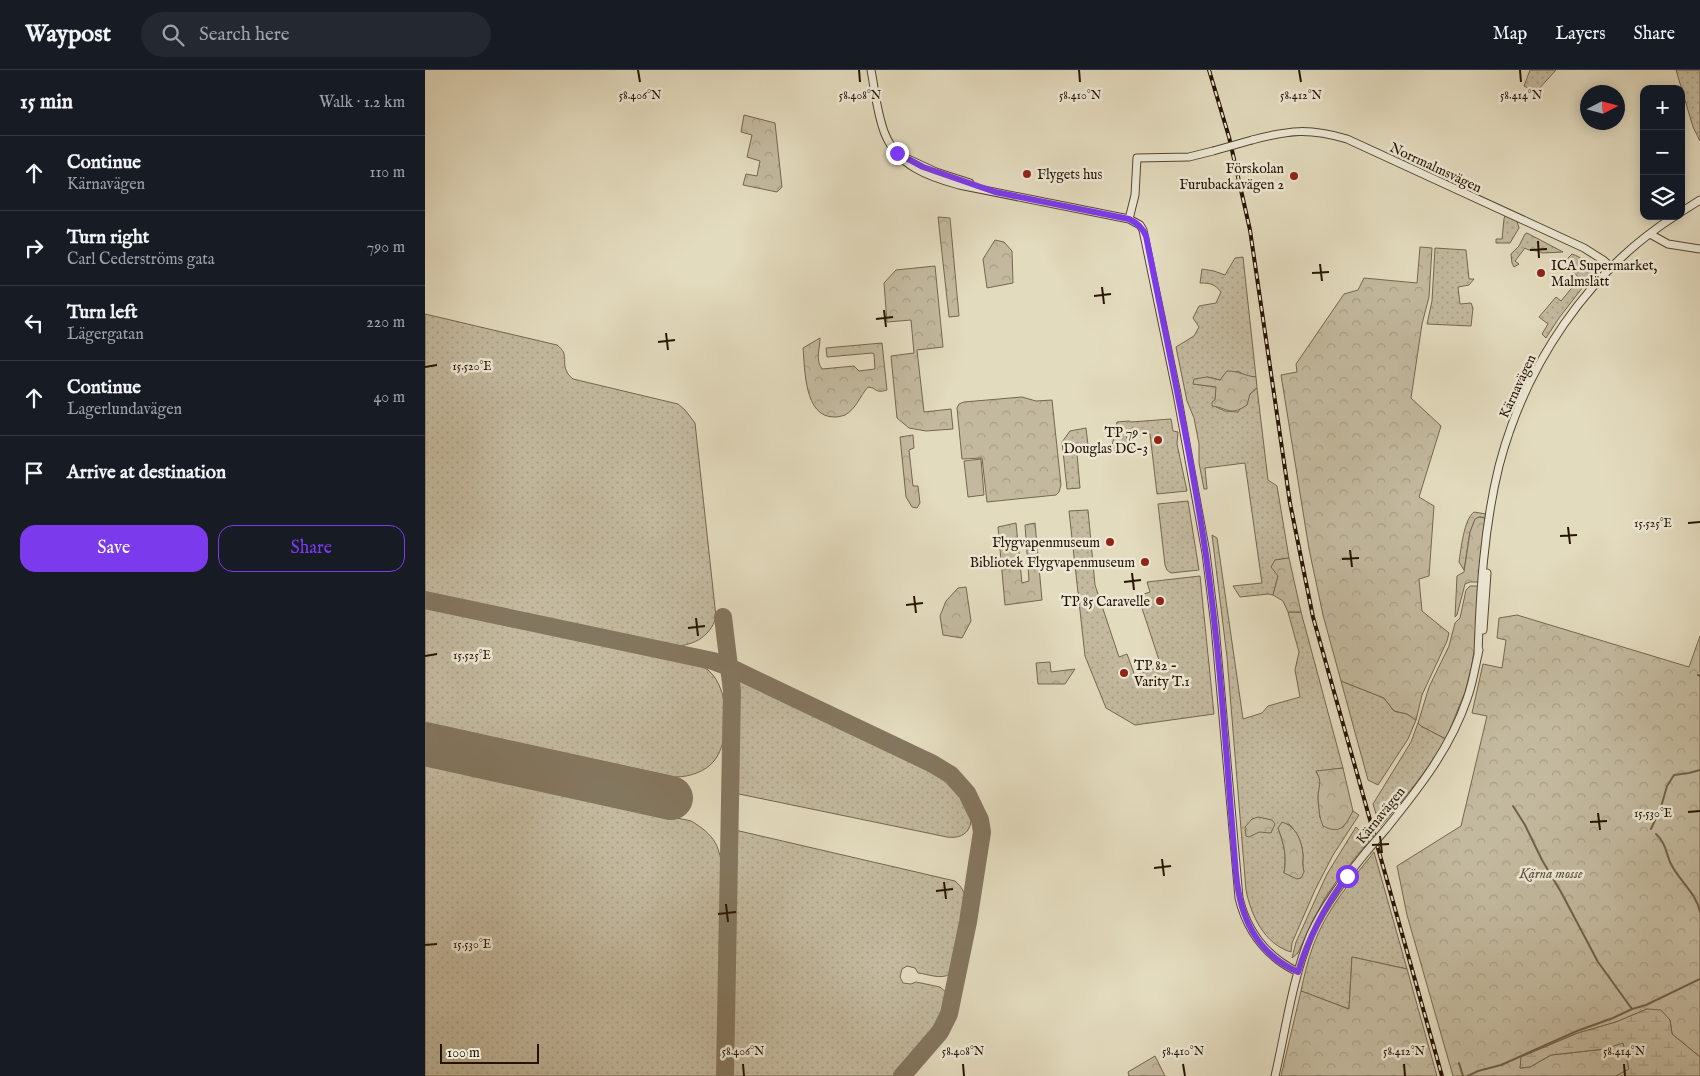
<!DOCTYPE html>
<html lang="en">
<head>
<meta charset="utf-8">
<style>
	:root { --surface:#171b24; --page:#242831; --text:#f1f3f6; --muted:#9ea1a6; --line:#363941; --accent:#7c3aed }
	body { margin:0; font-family:"IM FELL English",serif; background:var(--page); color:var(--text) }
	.controls { position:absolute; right:15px; top:15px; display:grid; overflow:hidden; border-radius:10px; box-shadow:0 2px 12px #0003 }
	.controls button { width:45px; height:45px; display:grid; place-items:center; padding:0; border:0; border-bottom:1px solid var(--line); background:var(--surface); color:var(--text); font:25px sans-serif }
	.compass { position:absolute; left:1155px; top:15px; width:45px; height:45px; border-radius:50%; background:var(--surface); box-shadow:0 2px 12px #0003; rotate:84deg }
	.scale { position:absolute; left:15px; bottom:12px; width:99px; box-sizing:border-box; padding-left:5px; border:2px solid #251300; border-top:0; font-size:14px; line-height:18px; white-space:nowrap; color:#251300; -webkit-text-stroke:4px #ede8d5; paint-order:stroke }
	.stop { position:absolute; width:15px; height:15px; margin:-11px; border:4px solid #7c3aed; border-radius:50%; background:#fff }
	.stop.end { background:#7c3aed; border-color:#fff; box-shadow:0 1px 5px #0008 }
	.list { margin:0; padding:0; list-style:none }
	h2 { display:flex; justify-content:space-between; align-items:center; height:65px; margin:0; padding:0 20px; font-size:21px }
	h2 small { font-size:16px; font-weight:400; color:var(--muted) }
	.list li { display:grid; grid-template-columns:32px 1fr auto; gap:15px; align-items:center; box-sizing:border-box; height:75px; padding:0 20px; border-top:1px solid var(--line) }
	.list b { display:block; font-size:19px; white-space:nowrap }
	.list p { margin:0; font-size:16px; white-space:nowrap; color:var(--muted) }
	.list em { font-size:16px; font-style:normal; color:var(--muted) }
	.actions { display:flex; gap:10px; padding:15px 20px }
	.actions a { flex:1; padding:11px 0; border:1px solid var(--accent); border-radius:15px; text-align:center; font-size:18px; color:var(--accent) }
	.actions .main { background:var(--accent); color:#fff }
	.icon { flex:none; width:28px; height:28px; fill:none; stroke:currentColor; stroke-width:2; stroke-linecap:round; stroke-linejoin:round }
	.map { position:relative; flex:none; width:1275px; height:1006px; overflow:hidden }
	header { display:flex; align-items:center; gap:30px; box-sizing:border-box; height:70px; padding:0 25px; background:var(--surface); border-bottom:1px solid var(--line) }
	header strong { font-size:24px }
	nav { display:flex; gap:28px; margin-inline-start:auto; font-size:18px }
	.search { width:350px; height:45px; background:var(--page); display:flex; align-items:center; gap:12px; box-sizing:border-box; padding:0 18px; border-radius:28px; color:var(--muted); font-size:19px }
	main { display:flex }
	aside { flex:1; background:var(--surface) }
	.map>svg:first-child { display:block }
</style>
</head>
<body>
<header>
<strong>Waypost</strong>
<div class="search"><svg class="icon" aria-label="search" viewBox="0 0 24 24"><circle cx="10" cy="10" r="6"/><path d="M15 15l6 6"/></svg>Search here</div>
<nav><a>Map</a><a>Layers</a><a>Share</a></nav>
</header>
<main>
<aside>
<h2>15 min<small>Walk · 1.2 km</small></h2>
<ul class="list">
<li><svg class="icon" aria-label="ahead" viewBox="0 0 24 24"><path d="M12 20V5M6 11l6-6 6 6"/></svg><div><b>Continue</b><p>Kärnavägen</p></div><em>110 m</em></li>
<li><svg class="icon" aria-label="right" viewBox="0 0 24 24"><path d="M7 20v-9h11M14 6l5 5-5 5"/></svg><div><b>Turn right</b><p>Carl Cederströms gata</p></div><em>790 m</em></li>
<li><svg class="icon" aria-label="left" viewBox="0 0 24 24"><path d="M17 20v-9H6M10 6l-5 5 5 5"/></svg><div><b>Turn left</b><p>Lägergatan</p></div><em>220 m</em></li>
<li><svg class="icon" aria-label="ahead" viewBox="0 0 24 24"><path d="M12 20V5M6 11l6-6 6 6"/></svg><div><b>Continue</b><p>Lagerlundavägen</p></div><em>40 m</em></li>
<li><svg class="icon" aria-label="arrive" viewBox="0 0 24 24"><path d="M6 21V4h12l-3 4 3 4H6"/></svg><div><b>Arrive at destination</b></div></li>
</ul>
<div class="actions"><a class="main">Save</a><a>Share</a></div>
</aside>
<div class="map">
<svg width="1275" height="1006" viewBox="0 0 1275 1006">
	<defs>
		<pattern id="green-dots" width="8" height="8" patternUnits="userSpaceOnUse" patternTransform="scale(1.25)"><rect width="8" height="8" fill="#c3b99e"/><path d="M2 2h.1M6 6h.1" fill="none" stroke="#a79e86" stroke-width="1.8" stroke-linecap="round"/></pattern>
		<pattern id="forest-crowns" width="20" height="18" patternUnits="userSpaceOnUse" patternTransform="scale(1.25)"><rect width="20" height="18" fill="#c3b99e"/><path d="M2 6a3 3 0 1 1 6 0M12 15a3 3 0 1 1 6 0" fill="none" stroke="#a79e86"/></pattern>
		<pattern id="wetland-marsh" width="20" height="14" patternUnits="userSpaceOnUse" patternTransform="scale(1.25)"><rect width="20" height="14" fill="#c3b99e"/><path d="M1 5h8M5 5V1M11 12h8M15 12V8" fill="none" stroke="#a79e86"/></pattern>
	</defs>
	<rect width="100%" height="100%" fill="#e3dbbe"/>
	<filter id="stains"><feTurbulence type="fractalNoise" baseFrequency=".004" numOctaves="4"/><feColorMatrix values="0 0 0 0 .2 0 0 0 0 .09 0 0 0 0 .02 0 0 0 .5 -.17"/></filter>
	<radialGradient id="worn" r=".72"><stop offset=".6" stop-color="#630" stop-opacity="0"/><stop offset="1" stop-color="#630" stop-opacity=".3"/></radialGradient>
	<path fill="url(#green-dots)" stroke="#74664f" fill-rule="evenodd" d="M1105 0H1131L1111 22 1099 16Z
		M1251 0H1275V71L1268 57Z
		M1080 145 1092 151 1094 158 1085 173H1071V169H1077L1079 149Z
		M1102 163 1138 182 1117 183C1111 179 1105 182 1100 178L1090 191 1094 194 1089 197 1087 193 1086 184 1094 176 1100 164Z
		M1010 178 1041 180 1044 209H1049L1044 215 1033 217 1035 234 1046 233 1048 238 1046 256 1002 254 1007 231Z
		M1147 184C1156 187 1166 194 1168 204L1134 248 1121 268 1117 264 1123 254 1114 247 1131 227 1136 231 1155 208 1139 195 1142 192 1141 190Z
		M818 187 831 307 821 306 813 301 795 310 782 307 768 314 792 317 790 330 791 337 800 341 813 342 825 324 832 318 843 410 852 416 864 488 850 490 853 506 848 525 843 524 815 527 808 516 837 513 820 393 780 398 782 419H779L774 393V374L769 348 762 331 751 277 769 266 774 257 768 248 774 236 791 233 796 222C790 214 785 213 775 213L777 199 789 201 800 205 810 188Z
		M0 244 132 275C145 285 136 291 142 302 143 305 146 307 148 309L253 334 260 340 270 353 291 547C285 568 266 577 245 576L0 523Z
		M746 349 748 361 753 362 752 374 762 421 732 424 725 364 701 366 707 379 652 384 655 418 642 419 637 372 645 361 661 358 663 375 687 376 692 352 704 351 706 352Z
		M763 431 774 500 746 503 742 500 740 495 733 434Z
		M663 440 670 515 694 587 702 584 710 606 736 596 713 526 725 522 722 512 775 506 789 644 710 655 681 638 660 586 644 441Z
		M1049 442 1061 444 1060 448 1054 447 1050 450 1045 462 1039 500 1034 492C1036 479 1039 449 1049 442Z
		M787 465 792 468 818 649 837 643 843 636 875 627 870 600 874 582 863 542H876L918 698 891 702 896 710 893 727 895 748 918 757 928 741 934 745 908 785 890 820 867 873 866 882C839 874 826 845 821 820L802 587ZM864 754C872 762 877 773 878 785 878 791 877 795 879 802L859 803C862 786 859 774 853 758Z
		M0 537 272 594C276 596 280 598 283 600 305 618 306 670 289 691 280 702 264 707 250 707L0 653Z
		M317 610 503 698C518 709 557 738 543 760 538 767 530 768 522 767L314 724 311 721V617L312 612Z
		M916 611 959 628 969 641 982 644 991 650 983 669 953 715 943 710Z
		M993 653 996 656 1021 669C1002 701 979 729 955 757L948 734 986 672Z
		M0 692 266 751C290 765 296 777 297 804L294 1006H0Z
		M931 757 944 771 913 809 900 828 887 852 873 883 867 888 871 872 902 804Z
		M310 760 530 811C537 817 540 822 540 832L525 904C516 910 503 904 493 903L490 898 482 896 477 899 475 907 478 913 486 914 491 912 515 917 522 923 517 946 511 956 468 1006H307Z
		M949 782 982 899 927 887 924 939 876 921C879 906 883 890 888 876 901 840 926 811 949 782Z"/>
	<path fill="url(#forest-crowns)" stroke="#74664f" d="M319 45 350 53 357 117 352 122 318 115 321 104 332 106 335 91 322 87 327 65 316 62Z
		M513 147 525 148 534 246 524 247Z
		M570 170 579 172 587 181 588 213 562 218 558 189Z
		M995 177 1007 178 1004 227 997 254 986 328 1016 356 994 427 1009 436 1004 506 994 509 997 541 1024 563 1022 571 997 625 991 650 982 644 969 641 959 628 916 611 898 545 884 479 856 305 872 302 871 294 919 224 933 220 939 208 992 213Z
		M510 196 518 277 492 280 499 342 526 339 528 359 501 361 484 358 472 348 466 286 489 283 486 250 462 252 459 213 471 200Z
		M395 268C395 279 390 289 397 299L429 296 434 301 450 299 449 284 447 283 402 287 401 278 457 273 462 320C455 322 453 322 448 318L443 317C435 326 431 339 420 345 417 346 413 347 409 347 379 347 380 299 378 278Z
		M802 301C814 301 820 306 831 307L832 318 825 324 822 335C804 347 804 338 787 336V332L790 330 791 317 768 314 769 309 782 307 795 310Z
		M597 327 611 331 627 330 636 415 634 422 631 425 562 432 557 388 537 389 532 338 534 334 539 332Z
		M488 365 489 378 484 380 488 416H493L495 433 492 438 487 437 481 427 475 367Z
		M1054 447 1060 448 1055 512H1045L1040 514 1032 545 1030 547 1032 506 1039 502 1045 462 1050 449Z
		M591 453 597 513 604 511 600 455 610 453 617 530 580 535 573 457Z
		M864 488 876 542H863L858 531 848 525 853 506 846 497 850 490Z
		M1045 516H1054L1050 576 1046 599 1040 622 1021 669 996 656 993 653 1004 617 1024 576 1030 553 1035 548 1041 520Z
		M541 517 546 551 537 568 518 565 515 546 521 531 533 518Z
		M1092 545 1264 597 1275 566V987L1247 964 1245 950 1222 939 1191 952 1153 963 1097 986 1095 998 1105 997 1126 985 1180 979 1198 972 1204 999 1191 1006H1028L982 845 972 796 1036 756 1062 646 1047 643 1058 594 1077 598 1081 570 1072 568 1074 548Z
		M625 592 626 602 650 599 640 614H613L611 593Z
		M918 698 928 741C920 756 916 765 898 756 894 747 894 738 893 728 893 716 898 713 891 701Z
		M833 747 847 750 850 754 846 763 834 762 824 767 821 766 820 757 827 749Z
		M857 752C871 756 877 771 878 785 878 791 877 795 879 802L876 808 872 809 859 803C862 786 859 774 853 758Z
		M927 887 982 899 1012 1006H856L876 921 924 939Z
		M730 986 740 1006H704L703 1002Z"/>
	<path fill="url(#wetland-marsh)" stroke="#74664f" d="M1222 939 1236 940 1245 950 1247 964 1275 987V1006H1191L1204 999 1198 973 1180 979 1126 985 1105 997 1095 998 1096 987 1153 963 1191 952Z"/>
	<path fill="#c3b99e" stroke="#74664f" d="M556 389 559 425 543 427 539 391Z"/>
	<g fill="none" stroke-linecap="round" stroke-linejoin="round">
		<path stroke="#70624b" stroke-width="2" d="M1273 605 1275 606
			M1088 736 1100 755 1117 790 1136 822 1173 892 1207 939 1221 935 1275 909
			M1226 759 1236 737 1242 716 1249 705 1264 703 1275 700
			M1231 764C1240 772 1241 782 1245 792 1253 810 1271 822 1275 842
			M1034 993 1038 1006
			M1043 1006 1053 1001 1076 995 1152 961 1188 948 1207 939"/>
		<path stroke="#84775f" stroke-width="18" d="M0 530 288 591 304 597 508 694 526 705 542 723 555 750 557 762 543 852 524 944 515 962 477 1006
			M298 547 307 621 300 1006"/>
		<path stroke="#84775f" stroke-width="44" d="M0 674 246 728"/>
		<g stroke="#544530" stroke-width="9">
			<path id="minor" d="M446 0C450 21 452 44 460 64 473 96 504 107 534 115L704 149 715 155 718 160 752 324 781 483 790 556 814 828C822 861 842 887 873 902
				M827 70C865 60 884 58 922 69L1159 178 1178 190 1186 197
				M483 89 511 102 545 113
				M1256 142 1275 130
				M704 149 710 125 712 88 764 87 788 81
				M1225 164 1243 174 1275 179
				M1058 560 1062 503
				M1053 585C1055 522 1059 457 1074 396 1100 296 1162 202 1250 146
				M961 759C994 718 1025 679 1042 629 1048 613 1050 597 1054 580
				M850 1006C861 959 867 910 885 866 899 834 921 807 942 781"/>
		</g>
		<use href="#minor" stroke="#ede8d5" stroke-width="7"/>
		<g stroke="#251300" stroke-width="4">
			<path id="rail" d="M784 0 804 67 825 160 865 433 888 547 1017 1006"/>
		</g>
		<use href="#rail" stroke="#ede8d5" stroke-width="2" stroke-dasharray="5.5" stroke-linecap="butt"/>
		<g stroke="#544530" stroke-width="9" stroke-linecap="butt">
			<path id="minor-bridge" d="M788 81 827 70
				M942 781 961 759"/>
		</g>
		<use href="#minor-bridge" stroke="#ede8d5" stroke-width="7"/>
	</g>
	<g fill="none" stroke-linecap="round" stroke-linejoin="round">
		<path stroke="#7c3aed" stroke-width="6" d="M472 83 498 97 570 122 704 149C712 153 717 157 721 166 742 272 765 378 781 485 796 590 802 698 811 804 815 847 831 883 873 902 884 866 900 836 922 806"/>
	</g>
	<path fill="none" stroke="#251300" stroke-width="2" d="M213 0 215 12M434 0 435 12M654 0 655 12M874 0 876 12M1095 0 1096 12M1113 171 1114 188M1105 180 1122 179M895 194 897 211M887 203 904 202M677 217 679 234M669 226 686 224M459 240 461 257M451 249 468 247M241 263 243 280M233 272 250 270M0 297 12 295M1263 453 1275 452M1143 457 1145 474M1135 466 1152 465M925 480 927 497M917 489 934 488M707 503 709 520M699 512 716 510M489 526 491 543M481 535 498 533M271 548 273 566M263 558 280 556M0 586 12 584M1263 742 1275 741M1173 743 1175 760M1165 752 1182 751M955 766 957 783M947 775 964 774M737 789 739 806M729 798 746 796M519 812 521 829M511 821 528 819M301 834 303 852M293 844 311 842M0 875 12 874M318 994 319 1006M538 994 539 1006M758 994 760 1006M979 994 980 1006M1199 994 1200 1006"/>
	<g fill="#8f2418" stroke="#ede8d5" stroke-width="2">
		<circle cx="602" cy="104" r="5"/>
		<circle cx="869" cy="106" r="5"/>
		<circle cx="1116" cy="203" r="5"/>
		<circle cx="733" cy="370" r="5"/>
		<circle cx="685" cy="472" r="5"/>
		<circle cx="720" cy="492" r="5"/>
		<circle cx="735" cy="531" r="5"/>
		<circle cx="699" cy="603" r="5"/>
	</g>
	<g text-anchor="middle" stroke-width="5" stroke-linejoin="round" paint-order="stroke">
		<g font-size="14" fill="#251300" stroke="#ede8d5">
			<text transform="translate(1011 97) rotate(25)" y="5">Norrmalmsvägen</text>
			<text transform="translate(1092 316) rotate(-65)" y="5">Kärnavägen</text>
			<text transform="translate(955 745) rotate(-51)" y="5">Kärnavägen</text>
		</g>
		<g font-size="14" fill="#251300" stroke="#ede8d5" text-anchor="end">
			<text x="859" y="103">Förskolan<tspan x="859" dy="16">Furubackavägen 2</tspan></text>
			<text x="612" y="109" text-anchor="start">Flygets hus</text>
			<text x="1126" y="200" text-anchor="start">ICA Supermarket,<tspan x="1126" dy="16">Malmslätt</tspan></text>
			<text x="723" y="367">TP 79 -<tspan x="723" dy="16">Douglas DC-3</tspan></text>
			<text x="675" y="477">Flygvapenmuseum</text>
			<text x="710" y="497">Bibliotek Flygvapenmuseum</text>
			<text x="725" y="536">TP 85 Caravelle</text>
			<text x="709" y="600" text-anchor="start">TP 82 -<tspan x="709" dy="16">Varity T.1</tspan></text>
		</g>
		<g font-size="14" font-style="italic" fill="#5c4d37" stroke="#ede8d5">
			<text x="1126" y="808">Kärna mosse</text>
		</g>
	</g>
	<g font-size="12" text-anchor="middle" fill="#251300" stroke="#ede8d5" stroke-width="5" stroke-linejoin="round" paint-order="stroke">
		<text x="215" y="29">58.406°N</text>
		<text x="435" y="29">58.408°N</text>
		<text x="655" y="29">58.410°N</text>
		<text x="876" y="29">58.412°N</text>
		<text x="1096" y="29">58.414°N</text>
		<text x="47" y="300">15.520°E</text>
		<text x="1228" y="457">15.525°E</text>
		<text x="47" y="589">15.525°E</text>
		<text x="1228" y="747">15.530°E</text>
		<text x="47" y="878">15.530°E</text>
		<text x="318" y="985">58.406°N</text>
		<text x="538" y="985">58.408°N</text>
		<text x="758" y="985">58.410°N</text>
		<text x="979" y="985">58.412°N</text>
		<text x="1199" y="985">58.414°N</text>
	</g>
	<rect width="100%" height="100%" filter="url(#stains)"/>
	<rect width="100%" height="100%" fill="url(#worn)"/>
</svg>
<div class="controls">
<button>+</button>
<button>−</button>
<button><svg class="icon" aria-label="layers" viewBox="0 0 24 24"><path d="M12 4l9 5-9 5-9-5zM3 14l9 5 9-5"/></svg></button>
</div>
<svg class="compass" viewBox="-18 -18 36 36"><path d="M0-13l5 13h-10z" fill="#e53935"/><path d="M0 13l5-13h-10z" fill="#9ea1a6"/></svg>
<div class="scale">100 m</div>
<div class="stop" style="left:922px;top:806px"></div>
<div class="stop end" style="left:472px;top:83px"></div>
</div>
</main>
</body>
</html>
